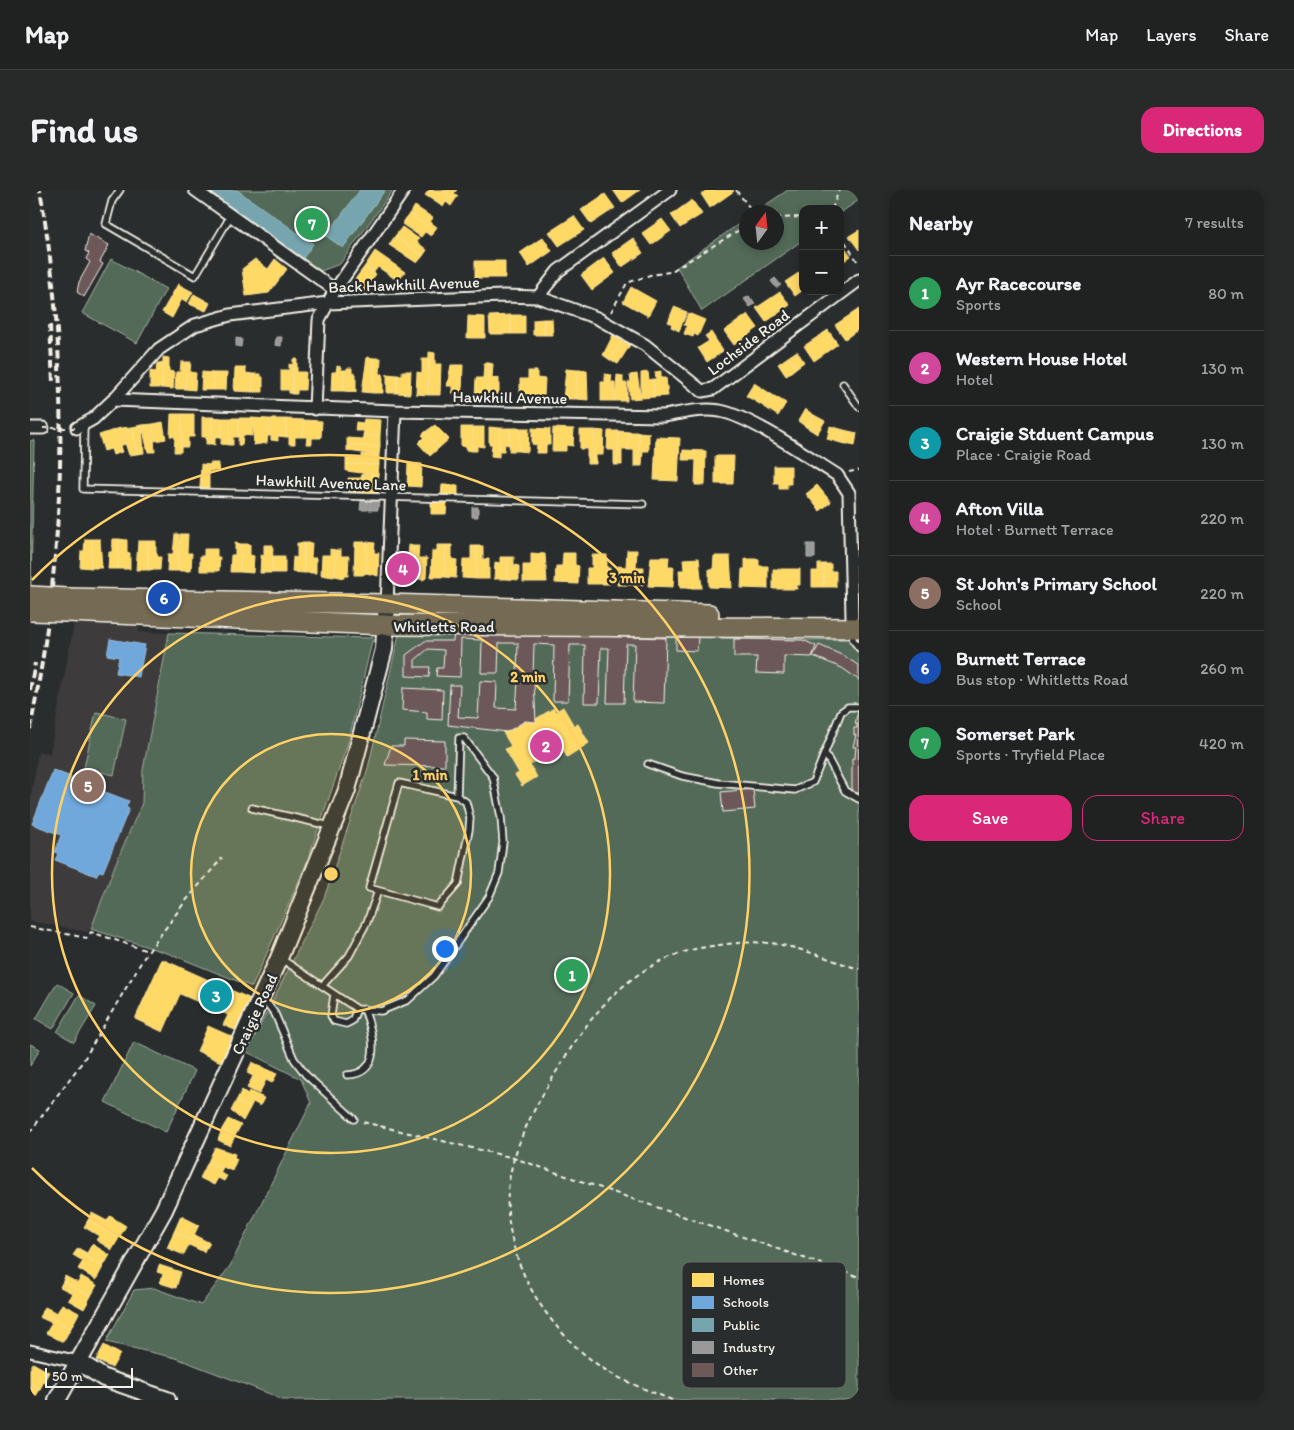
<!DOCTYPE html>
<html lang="en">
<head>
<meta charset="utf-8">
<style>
	:root { --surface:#202222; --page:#282a2a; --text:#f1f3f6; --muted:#a2a4a5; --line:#3d3f40; --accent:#db2777 }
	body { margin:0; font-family:Itim,sans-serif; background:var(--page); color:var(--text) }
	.controls { position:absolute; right:15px; top:15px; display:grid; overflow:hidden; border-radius:10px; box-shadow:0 2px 8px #0003 }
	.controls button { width:45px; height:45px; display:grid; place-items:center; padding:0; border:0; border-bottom:1px solid var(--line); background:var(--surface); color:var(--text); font:25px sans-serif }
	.compass { position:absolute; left:709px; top:15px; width:45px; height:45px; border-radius:50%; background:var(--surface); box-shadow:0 2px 8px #0003; rotate:15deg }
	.scale { position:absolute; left:15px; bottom:12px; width:88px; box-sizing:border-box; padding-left:5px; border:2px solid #f4f1e8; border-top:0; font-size:14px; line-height:18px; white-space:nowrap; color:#f4f1e8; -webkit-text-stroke:4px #2a2d2e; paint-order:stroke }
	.you { position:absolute; left:414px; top:758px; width:18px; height:18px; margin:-12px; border:4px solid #fff; border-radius:50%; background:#1a73e8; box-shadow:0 0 0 8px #1a73e833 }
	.badge { display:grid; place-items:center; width:32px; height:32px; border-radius:50%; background:var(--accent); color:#fff; font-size:16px; font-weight:700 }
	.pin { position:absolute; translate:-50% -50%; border:2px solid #fff; box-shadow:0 1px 5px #0006 }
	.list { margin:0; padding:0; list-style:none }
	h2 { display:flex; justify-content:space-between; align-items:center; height:65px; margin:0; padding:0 20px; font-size:21px }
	h2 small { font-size:16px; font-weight:400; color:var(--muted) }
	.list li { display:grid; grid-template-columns:32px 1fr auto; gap:15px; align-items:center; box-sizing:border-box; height:75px; padding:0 20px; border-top:1px solid var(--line) }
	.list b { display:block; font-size:19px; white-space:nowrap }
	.list p { margin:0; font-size:16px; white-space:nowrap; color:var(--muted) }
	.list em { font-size:16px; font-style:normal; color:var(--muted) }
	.actions { display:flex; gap:10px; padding:15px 20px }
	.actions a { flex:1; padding:11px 0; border:1px solid var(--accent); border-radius:15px; text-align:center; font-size:18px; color:var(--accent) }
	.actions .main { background:var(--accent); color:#fff }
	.map { position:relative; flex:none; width:829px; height:1210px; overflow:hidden; border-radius:15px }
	header { display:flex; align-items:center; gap:30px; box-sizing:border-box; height:70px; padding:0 25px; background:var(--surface); border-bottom:1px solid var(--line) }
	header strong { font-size:24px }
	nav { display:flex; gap:28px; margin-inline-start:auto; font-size:18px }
	.intro { display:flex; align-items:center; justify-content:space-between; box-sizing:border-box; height:120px; padding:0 30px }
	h1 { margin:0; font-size:35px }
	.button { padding:12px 22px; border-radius:15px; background:var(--accent); color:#fff; font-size:18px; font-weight:700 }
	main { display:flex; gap:30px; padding:0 30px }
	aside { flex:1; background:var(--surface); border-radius:15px; box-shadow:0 2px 8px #0003 }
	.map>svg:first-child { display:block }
</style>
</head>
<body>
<header>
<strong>Map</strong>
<nav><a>Map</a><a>Layers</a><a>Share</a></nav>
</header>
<div class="intro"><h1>Find us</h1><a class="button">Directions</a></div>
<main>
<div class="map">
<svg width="829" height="1210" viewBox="0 0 829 1210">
	<rect width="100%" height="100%" fill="#2a2d2e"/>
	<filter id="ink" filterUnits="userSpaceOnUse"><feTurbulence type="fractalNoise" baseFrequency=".02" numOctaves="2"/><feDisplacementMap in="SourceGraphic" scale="10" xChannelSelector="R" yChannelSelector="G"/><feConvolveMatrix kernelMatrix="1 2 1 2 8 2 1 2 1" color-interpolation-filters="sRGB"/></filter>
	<g filter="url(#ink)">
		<path fill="#3e3a3b" d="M44 434 109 435V442L139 443 113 580 112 613 85 675 61 739 57 742 0 731V613L8 562 20 563Z"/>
		<path fill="#526b59" stroke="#a3aea0" d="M177 0H363L310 74 291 81Z
			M758 0H829V10L810 23V19H773V50L672 121 647 77 716 29V52H746V22H725Z
			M81 69 136 99 107 153 52 123Z
			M4 250 1 395H0V251Z
			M370 440 773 450 829 449V1210H251L240 1204 146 1168 76 1152 104 1100 124 1098 171 1115 200 1076 281 913 271 889 217 862 294 708 338 578Z
			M139 443 343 448 318 553 275 677 222 797 140 764 61 739 85 675 112 613 113 580Z
			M66 522 96 529 84 585 54 578Z
			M27 793 44 803 23 839 6 829Z
			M49 805 66 816 44 852 27 842Z
			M104 852 165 881 136 942 75 912Z
			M0 854 10 859 0 876Z"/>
		<path fill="#ffd966" stroke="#fce08d" d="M399 0H411L425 10 421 16 416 12 413 17 395 5Z
			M411 0H427L424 3 428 6 425 10Z
			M583 0H610L592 13Z
			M677 0H703L704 1 680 18 671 4Z
			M575 4 585 18 561 34 551 20Z
			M662 10 672 24 650 38 641 25Z
			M385 16 403 28 400 32 407 37 404 41 379 24Z
			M379 24 404 41 401 46 395 42 391 47 372 34Z
			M544 26 554 40 529 56 519 42Z
			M632 29 641 41 621 55 612 43Z
			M372 37 389 49 387 52 397 60 393 66 365 46Z
			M829 40V60L819 46Z
			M365 46 393 66 387 73 359 55Z
			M513 47 522 61 499 77 490 63Z
			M603 48 613 63 592 77 582 63Z
			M811 52 821 66 810 74V53Z
			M345 61 375 82 368 91 348 77 344 82 335 76Z
			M574 68 585 83 562 100 551 85Z
			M225 69 238 79 245 69 257 79 239 103 216 106 212 79Z
			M445 71H475V88H445Z
			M335 76 346 84 334 102 322 101 320 96Z
			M773 80V100L765 106 755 92Z
			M148 94 163 102 157 112 152 109 142 128 132 122Z
			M601 97 626 111 618 126 593 112Z
			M750 102 760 115 736 132 726 118Z
			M164 104 180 113 176 121 159 114Z
			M644 117 657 122 649 141 641 137 642 134 638 132Z
			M829 119V139L815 149 805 135Z
			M658 123 675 130 668 146 664 144 663 147 654 144 657 136 654 135Z
			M718 124 728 138 704 155 694 141Z
			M481 125V144H460L459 126Z
			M481 125H495V144H481Z
			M438 126 455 127V148H437Z
			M514 129V145H503V130Z
			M514 129H522L523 145H514Z
			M798 140 808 154 784 171 774 156Z
			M681 142 693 161 677 172 668 158 679 151 675 146Z
			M583 145 592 151 580 170 573 165Z
			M592 151 600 155 588 174 580 170Z
			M767 161 774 172 766 178 758 167Z
			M399 162 405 163V174H411L410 205H398Z
			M133 167 139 168V181L144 182 143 199 132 198Z
			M337 167 344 168 343 203 332 202Z
			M758 167 766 178 756 186 748 174Z
			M344 168H351L350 184H353V203H343Z
			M263 169H267V182H276L275 200H267V204H262Z
			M392 169H399L398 205 386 204 387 182 392 183Z
			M151 172H157L155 199H145L146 182H150Z
			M157 172H161L160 182 166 183 165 200 155 199Z
			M127 173H133L132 198H120V181L126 182Z
			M454 173H459L458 207H445L446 188H453Z
			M459 173 463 174 462 188H469V208L458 207Z
			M259 174 263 175 262 204 259 203V200H251V180H259Z
			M421 175H433L432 203H422V196H417Z
			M307 176 311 177V180H314L313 201H301L302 182H306Z
			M205 178H216V183L223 184 222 202 204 201Z
			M317 178H322V183L326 184V202L313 201 314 180H317Z
			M536 179 547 180 546 209H533Z
			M547 180H557L558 210 546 209Z
			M372 181H381L380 204 367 203V185H372Z
			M498 181H507V188L515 189 514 207H490V189H498Z
			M631 181V188H636L638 206 624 207 623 189H626L625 182Z
			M172 182 184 183 183 200H171Z
			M618 182 619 190 623 189 624 207 611 208V183Z
			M184 183H197L196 200H183Z
			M223 184H231V187H233V202H222Z
			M357 184 367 185V203H357Z
			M575 184 582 185 581 192H585V211H571V192H575Z
			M607 184 611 208 600 209 598 192H601L600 185Z
			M587 185 593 186V193H597V211H585Z
			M724 193 741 204 733 216 716 206Z
			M741 204 756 213 748 226 733 216Z
			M775 219 784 225 776 237 768 231Z
			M141 224H152L151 262H144L145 247 140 246Z
			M152 224H164V247H158V257H151Z
			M784 225 795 231 787 244 776 237Z
			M172 227H182V254H176V247H172Z
			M182 227 192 228 191 247H185V255L182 254Z
			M192 228H200L199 255 191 254Z
			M200 228H209L208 247H203V255H199Z
			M209 228H222V246L213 245 212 255H208Z
			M222 228 239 229 237 253 224 255Z
			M239 229H256V247L248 246V251L241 250V246H238Z
			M256 229 274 230 273 247H265V254H259V247H256Z
			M334 229 351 230 350 246 333 245 334 241H325L326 232 333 233Z
			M274 230 292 231 291 248H282V254H276L277 247H273Z
			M133 232 136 249 125 251 123 234Z
			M123 234 125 262H118L112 235Z
			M112 235 114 263 107 264 102 237Z
			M405 235 419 249 409 258 395 242Z
			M800 236 814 240 811 253 797 249Z
			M102 237 107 264 99 265 90 238Z
			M431 237H443L442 261 436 260 437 257 431 256Z
			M443 237H454V257L447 256V261H442Z
			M459 237 470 238 469 267 461 266 462 254H459Z
			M90 238 95 254 90 256 92 262 83 265 81 259 74 261 69 245Z
			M470 238H480L479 255 475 254 474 261H469Z
			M480 238H490L489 261H479Z
			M490 238H499L498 262 489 261Z
			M502 238 520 239V255H516V263H506L507 255 502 254Z
			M523 238 544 239 543 256 536 255V261H522Z
			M550 240H564L563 274H557V259H550Z
			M564 240 574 241 573 265H566V274H563Z
			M814 240 827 243 825 256 811 253Z
			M578 241H589L587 275H584V260H577Z
			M589 241 599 242 598 260H592V275H587Z
			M395 242 409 258 400 266 388 253 394 247 392 245Z
			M599 242H609L608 276H604V260H598Z
			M609 242 619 243V261H613L612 276H608Z
			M333 245 350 246V257L317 255V248L333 249Z
			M626 247 650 248 648 291 624 290Z
			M317 255 350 257 349 265 317 261Z
			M653 260 676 261 675 295H665L666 270H652Z
			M332 264 349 265V275L316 274V268H332Z
			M685 266H704L703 294H685Z
			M180 273H189V281H179V298H170L171 274 180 275Z
			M378 273 392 274 391 297 377 296Z
			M316 274 349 275 348 285 316 281Z
			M744 276H761V294H757V299H749V293H744Z
			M332 284 348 285V295L318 294V288H331Z
			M318 294 348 295V305H331V302L318 301Z
			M412 295H428V307L411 306Z
			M787 295 801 312 790 321 776 304Z
			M401 312 417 313 416 324H401Z
			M145 344H149L148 381H137L138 364H143Z
			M150 344H158L157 363H162L161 381H148Z
			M55 349H62L61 378 50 377 51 361H54Z
			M62 349H70L72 378H61Z
			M82 349H89L88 379H78L79 362H82Z
			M89 349 97 350V362L100 363V379H88Z
			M108 351H118V380H106Z
			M118 351H126V362L128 367H131L130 380H118Z
			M325 352H337L336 383 333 385H324Z
			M337 352 345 353 344 363H349L348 386 336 383Z
			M205 353 211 354 210 382H200L201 365H205Z
			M267 353H274V383L262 382 263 367 267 368Z
			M274 353H282L281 368H286V383H274Z
			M211 354H220V365L224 366 223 383 210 382Z
			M234 355H243L242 383H230L231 365 234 366Z
			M379 355 383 356 382 387 372 389 368 387V367H378Z
			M407 355H416L414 387H401L402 361H407Z
			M416 355H422V369L427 370 426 388 414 387Z
			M383 356H389L388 368H397L396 388 393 390 382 387Z
			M441 356H447L446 389 432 388 433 369H441Z
			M447 356H453V369H459V389H446Z
			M174 359H187V367H190L189 381H170V366H174Z
			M300 359 306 360 305 386 303 387 291 385 292 365H300Z
			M306 360H311V366H319L318 386H314V388L305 386Z
			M597 360H607L606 377H614L613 395H587L588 376 596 377Z
			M501 363 515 364 517 392H493V375H501Z
			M533 363H545V375L549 376 548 394 525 393 526 376H532Z
			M562 365H577V378H580V394H557V378H562Z
			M243 366H255V383H242Z
			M684 366H700L702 398 679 397V379L683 380Z
			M470 367H478L477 389H464L465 372 470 373Z
			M478 367H484V375L489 376V390L477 389Z
			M621 367H639L638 377H644L643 397 618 396Z
			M669 368 672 398H650L649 380H654L653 369Z
			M715 369H729V376H738V399L711 398 712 379H715Z
			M788 374H794V397H782V381H788Z
			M794 374H801V381H806V397H794Z
			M743 379H770V395H767V399H743Z
			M533 517 544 536 548 534 559 553 537 567 531 557 500 575 507 587 492 596 485 585 489 583 475 559 481 556 472 541 477 542 495 531 506 532 504 530 524 518 525 522Z
			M132 769 221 809 207 841 193 835 198 825 150 804 133 842 105 829Z
			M178 836 205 848 193 873 167 861Z
			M222 872 247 884 242 893 236 890 229 904 217 898 223 886 217 883Z
			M212 900 218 904 219 901 234 908 230 916 223 912 220 918 206 911Z
			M206 911 220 918 213 931 201 921Z
			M198 929 211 935 205 946 192 939Z
			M192 939 205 946 200 956 188 950Z
			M185 957 205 964 204 967 207 969 202 981 193 977 192 979 178 972Z
			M178 972 192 979 190 983 197 986 194 991 188 988 184 995 170 988Z
			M62 1023 77 1031 80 1026 96 1036 89 1048 58 1030Z
			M151 1026 169 1035 164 1045 180 1053 177 1058 144 1042Z
			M58 1030 89 1048 82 1060 66 1050 69 1046 54 1037Z
			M144 1042 176 1057 174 1062 159 1055 154 1065 137 1058Z
			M62 1054 80 1065 73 1077 46 1061 48 1058 57 1063Z
			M46 1061 73 1077 66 1090 48 1079 53 1071 43 1065Z
			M129 1075 151 1082 146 1098 130 1093 133 1084 127 1082Z
			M35 1086 48 1093 51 1086 67 1095 61 1106 33 1091Z
			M33 1091 61 1106 54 1119 38 1110 42 1103 30 1097Z
			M32 1114 49 1123 41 1138 12 1122 15 1117 27 1123Z
			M12 1122 41 1138 33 1152 16 1143 22 1133 9 1127Z
			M74 1155 90 1164 82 1178 66 1170Z
			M3 1173 19 1182 10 1199 0 1193V1179Z
			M0 1193 10 1199 4 1210 0 1208Z"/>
		<path fill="#6fa8dc" stroke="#97bee0" d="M80 449 115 455 109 487 86 483 89 467 77 465Z
			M23 580 41 587 38 596 42 597 46 608 52 593 99 611 96 617 99 619 73 682 69 681 66 686 25 670 28 664 25 662 31 645 2 634Z"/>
		<path fill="#76a5af" stroke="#9cbcc0" d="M177 0H207L283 54 273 68Z
			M330 0H355L313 58 296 46Z"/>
		<path fill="#999" stroke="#b4b3b1" d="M745 88 751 95 746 98 741 91Z
			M719 106 725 114 720 117 714 109Z
			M246 147H252L251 156 245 155Z
			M206 148 212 149 211 157 206 156Z
			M331 311H338V320H330Z
			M339 311H349L348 320H339Z
			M442 317H448V327H442Z
			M777 354H785V368H777Z"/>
		<path fill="#6c5958" stroke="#f4f1e8" d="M59 44 79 55 70 72 73 74 54 107 47 102 49 92 60 72 56 69 59 63 55 61Z
			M424 442 636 448 634 513 603 512 605 454H596L594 513H577L579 458H571L569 513H554L555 455H540L538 511H523L524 455 504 454 503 485H487L488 453H469L468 483H451L452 450 431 449 430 487 406 486 407 478H413L414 460 398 459 385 470V477H400L399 487 376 486V465L395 451H423Z
			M646 447H668L667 461 646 460Z
			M704 449 773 450 786 456 782 467 754 466V484L726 483 727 467H704Z
			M789 455 816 467 829 476V490L812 478 783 466Z
			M450 491 467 492 466 518 486 519 488 492 504 493 506 532 495 531 477 542 418 535 420 495H430L428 527 448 528Z
			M373 498 413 500 412 530 397 529V522L372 520Z
			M828 521 829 603H822V568H825L826 557H823L826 545H824V538H827V534H825Z
			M374 550 415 551V576L355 575 361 556H374Z
			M723 599 725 619 693 622 691 602Z"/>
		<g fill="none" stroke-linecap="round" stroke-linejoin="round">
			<g stroke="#f4f1e8" stroke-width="9">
				<path id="lane" d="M90 0 82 11 76 34 165 86 200 27
					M813 194 829 217
					M54 234 53 299 613 314
					M822 441 823 450 829 458
					M796 565 815 601 829 609
					M618 574 652 586 688 593 765 600 783 592 811 522 818 517H829
					M369 593 427 606 436 612 440 628 439 640 428 694 408 717 339 698Z
					M222 618 300 636
					M250 768 327 819 351 821 378 810 404 786 459 707 469 683 473 652 471 627 463 587 434 548H429L427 606
					M292 796 319 766 337 732 348 701
					M304 804 301 826 304 831 316 834 322 831 327 819
					M233 808 245 824 264 869 276 885 324 929
					M317 885C354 884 343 842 334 819"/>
			</g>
			<g stroke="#f4f1e8" stroke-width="15">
				<path id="street" d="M165 0 305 100
					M508 107 528 81 640 0
					M83 210 129 159 165 135 200 125 298 113 473 106 508 107 567 128 615 155 672 201 683 199 829 90
					M285 219 289 130 305 100 374 0
					M0 238H13
					M47 238 63 229 83 210 365 221 633 226C652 223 671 218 690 221 722 227 778 267 807 285L819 303 822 427
					M357 414 365 221
					M0 1161 49 1172"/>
			</g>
			<g stroke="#f4f1e8" stroke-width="20">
				<path id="secondary" d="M49 1172 74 1188 137 1210
					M27 1210 134 1020 249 768 317 600 354 459 357 414"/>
			</g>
			<g stroke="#f4f1e8" stroke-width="22">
				<path id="primary" d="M38 408 357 414 679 424
					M36 422 357 435 829 438"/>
			</g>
			<path stroke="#f4f1e8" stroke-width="2" stroke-dasharray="5 4" stroke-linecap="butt" d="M706 0 723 22
				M802 19 809 0
				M746 28 773 27
				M810 44 829 74
				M581 122 597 93 620 85 640 82 716 36
				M819 282 829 280
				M0 737 57 748 61 742 118 761
				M333 932 484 968 829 1087
				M0 942 53 871 113 769 154 713 192 668
				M642 1210C618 1200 593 1192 571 1177 509 1134 463 1053 482 976 491 940 512 905 531 874 563 820 605 771 670 758 693 754 723 750 747 754 775 759 803 771 829 779"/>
			<use href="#lane" stroke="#2a2d2e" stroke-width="5.5"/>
			<use href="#street" stroke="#2a2d2e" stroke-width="11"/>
			<use href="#secondary" stroke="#2a2d2e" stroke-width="16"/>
			<use href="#primary" stroke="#746b52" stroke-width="19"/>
			<path stroke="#f4f1e8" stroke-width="4" stroke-dasharray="8 4" stroke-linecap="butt" d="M20 135 23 192
				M0 500 5 473
				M0 539C36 361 41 180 10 0"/>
			<g stroke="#f4f1e8" stroke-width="22" stroke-linecap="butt">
				<path id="primary-bridge" d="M0 406 38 408
					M0 421 36 422"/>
			</g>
			<path stroke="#f4f1e8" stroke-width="2" stroke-dasharray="5 4" stroke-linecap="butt" d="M13 238H47"/>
			<use href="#primary-bridge" stroke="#746b52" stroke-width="19"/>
		</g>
	</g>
	<circle cx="301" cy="684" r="140" fill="#ffd166" fill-opacity=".12"/>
	<g fill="none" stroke="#ffd166" stroke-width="2.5">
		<circle cx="301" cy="684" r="140"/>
		<circle cx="301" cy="684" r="279"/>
		<path d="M2 390A419 419 0 1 1 2 978"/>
	</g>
	<g text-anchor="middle" stroke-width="5" stroke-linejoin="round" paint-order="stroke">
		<g font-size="16" fill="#f4f1e8" stroke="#2a2d2e">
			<text transform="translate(374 94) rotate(-2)" y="6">Back Hawkhill Avenue</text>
			<text transform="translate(718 152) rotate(-37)" y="6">Lochside Road</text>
			<text transform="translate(480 207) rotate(1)" y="6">Hawkhill Avenue</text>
			<text transform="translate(301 292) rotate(2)" y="6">Hawkhill Avenue Lane</text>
			<text x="414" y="442">Whitletts Road</text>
			<text transform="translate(224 824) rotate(-65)" y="6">Craigie Road</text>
		</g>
	</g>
	<rect x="652" y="1072" width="164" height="126" rx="8" fill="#2a2d2e" stroke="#676866" stroke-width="1"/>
	<rect x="662" y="1083" width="22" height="14" fill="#ffd966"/>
	<rect x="662" y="1106" width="22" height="13" fill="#6fa8dc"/>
	<rect x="662" y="1128" width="22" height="14" fill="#76a5af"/>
	<rect x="662" y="1151" width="22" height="13" fill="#999"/>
	<rect x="662" y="1173" width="22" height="14" fill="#6c5958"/>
	<g font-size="14" fill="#f4f1e8">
		<text x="693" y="1095">Homes</text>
		<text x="693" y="1117">Schools</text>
		<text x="693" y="1140">Public</text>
		<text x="693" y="1162">Industry</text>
		<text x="693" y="1185">Other</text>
	</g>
	<circle cx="301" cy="684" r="8" fill="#ffd166" stroke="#2a2d2e" stroke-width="2.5"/>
	<g font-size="15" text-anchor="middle" font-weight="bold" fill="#ffd166" stroke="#2a2d2e" stroke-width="5" stroke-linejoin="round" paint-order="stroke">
		<text x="597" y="393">3 min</text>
		<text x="498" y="492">2 min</text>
		<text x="400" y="590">1 min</text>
	</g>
</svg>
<div class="controls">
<button>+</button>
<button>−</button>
</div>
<svg class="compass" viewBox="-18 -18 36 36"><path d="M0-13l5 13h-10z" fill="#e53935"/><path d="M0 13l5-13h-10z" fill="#a2a4a5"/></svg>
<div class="scale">50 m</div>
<div class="you"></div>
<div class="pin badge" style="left:542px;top:785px;background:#2e9e5b">1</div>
<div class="pin badge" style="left:516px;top:556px;background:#d1479c">2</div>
<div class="pin badge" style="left:186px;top:806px;background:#0f9aa8">3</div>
<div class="pin badge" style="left:373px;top:379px;background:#d1479c">4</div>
<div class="pin badge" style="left:58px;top:596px;background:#8d6e63">5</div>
<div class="pin badge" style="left:134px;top:408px;background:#1a4fb4">6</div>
<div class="pin badge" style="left:282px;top:34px;background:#2e9e5b">7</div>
</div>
<aside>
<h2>Nearby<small>7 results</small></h2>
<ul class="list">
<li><span class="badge" style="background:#2e9e5b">1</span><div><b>Ayr Racecourse</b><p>Sports</p></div><em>80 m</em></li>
<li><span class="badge" style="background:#d1479c">2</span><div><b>Western House Hotel</b><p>Hotel</p></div><em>130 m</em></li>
<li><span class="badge" style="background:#0f9aa8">3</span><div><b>Craigie Stduent Campus</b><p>Place · Craigie Road</p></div><em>130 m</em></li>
<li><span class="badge" style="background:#d1479c">4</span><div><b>Afton Villa</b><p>Hotel · Burnett Terrace</p></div><em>220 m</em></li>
<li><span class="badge" style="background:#8d6e63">5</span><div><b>St John's Primary School</b><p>School</p></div><em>220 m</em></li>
<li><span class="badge" style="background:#1a4fb4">6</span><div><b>Burnett Terrace</b><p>Bus stop · Whitletts Road</p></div><em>260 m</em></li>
<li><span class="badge" style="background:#2e9e5b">7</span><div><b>Somerset Park</b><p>Sports · Tryfield Place</p></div><em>420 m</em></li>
</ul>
<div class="actions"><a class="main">Save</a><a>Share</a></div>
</aside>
</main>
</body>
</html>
